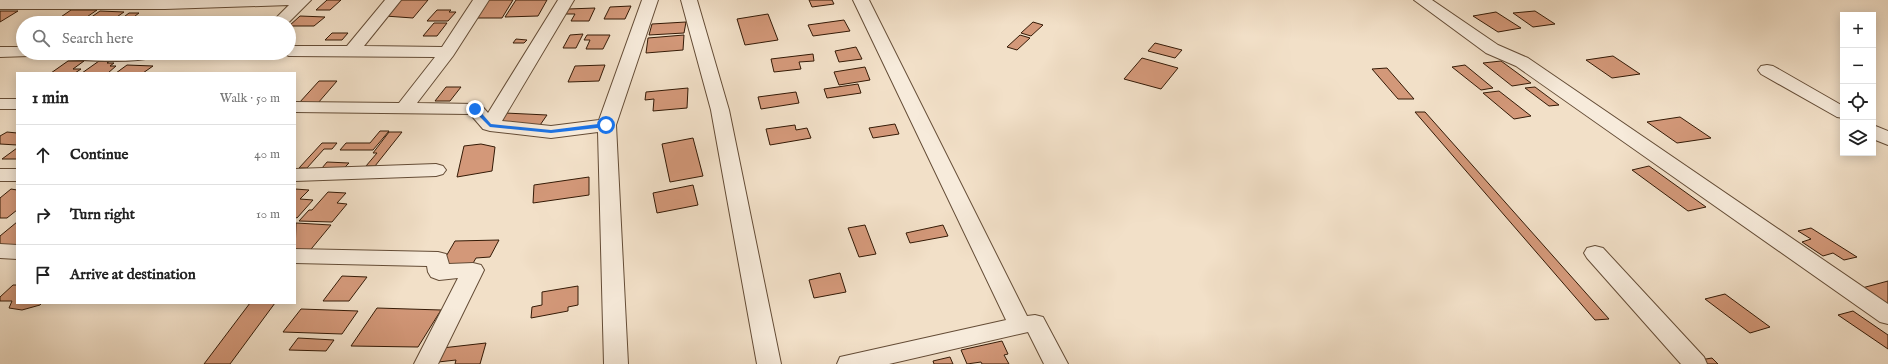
<!DOCTYPE html>
<html lang="en">
<head>
<meta charset="utf-8">
<style>
	:root { --surface:#fff; --page:#f2f2f2; --text:#222; --muted:#767676; --line:#e0e0e0 }
	body { margin:0; font-family:"IM FELL English",serif; background:var(--page); color:var(--text) }
	.controls { position:absolute; right:12px; top:12px; display:grid; overflow:hidden; border-radius:0px; box-shadow:0 2px 10px #0003 }
	.controls button { width:36px; height:36px; display:grid; place-items:center; padding:0; border:0; border-bottom:1px solid var(--line); background:var(--surface); color:var(--text); font:20px sans-serif }
	.stop { position:absolute; width:12px; height:12px; margin:-9px; border:3px solid #1a73e8; border-radius:50%; background:#fff }
	.stop.end { background:#1a73e8; border-color:#fff; box-shadow:0 1px 4px #0008 }
	.list { margin:0; padding:0; list-style:none }
	h2 { display:flex; justify-content:space-between; align-items:center; height:52px; margin:0; padding:0 16px; font-size:17px }
	h2 small { font-size:13px; font-weight:400; color:var(--muted) }
	.list li { display:grid; grid-template-columns:26px 1fr auto; gap:12px; align-items:center; box-sizing:border-box; height:60px; padding:0 16px; border-top:1px solid var(--line) }
	.list b { display:block; font-size:15px; white-space:nowrap }
	.list em { font-size:13px; font-style:normal; color:var(--muted) }
	.icon { flex:none; width:22px; height:22px; fill:none; stroke:currentColor; stroke-width:2; stroke-linecap:round; stroke-linejoin:round }
	.map { position:relative; flex:none; width:1888px; height:364px; overflow:hidden }
	.search { position:absolute; background:var(--surface); box-shadow:0 2px 10px #0003; left:16px; top:16px; width:280px; height:44px; display:flex; align-items:center; gap:10px; box-sizing:border-box; padding:0 14px; border-radius:22px; color:var(--muted); font-size:15px }
	.panel { position:absolute; background:var(--surface); box-shadow:0 2px 10px #0003; left:16px; top:72px; width:280px; height:232px; border-radius:0px }
	.map>svg:first-child { display:block }
</style>
</head>
<body>
<div class="map">
<svg width="1888" height="364" viewBox="0 0 1888 364">
	<rect width="100%" height="100%" fill="#f2e0c8"/>
	<filter id="stains"><feTurbulence type="fractalNoise" baseFrequency=".005" numOctaves="4"/><feColorMatrix values="0 0 0 0 .2 0 0 0 0 .09 0 0 0 0 .02 0 0 0 .5 -.17"/></filter>
	<radialGradient id="worn" r=".72"><stop offset=".6" stop-color="#630" stop-opacity="0"/><stop offset="1" stop-color="#630" stop-opacity=".3"/></radialGradient>
	<path fill="#d39879" stroke="#341a06" d="M327 0H341L330 10H316Z
		M400 0H428L413 18 385 16Z
		M485 0H513L502 18H473Z
		M516 0H547L538 16 505 17Z
		M809 0H832L834 4 812 7Z
		M631 6 625 19H604L610 7Z
		M595 8 589 21H571L575 14H566L568 9Z
		M71 10H97L78 23H52Z
		M437 10H451L449 12H456L448 21H427Z
		M0 11H18L0 22Z
		M100 11 124 12 108 23H83Z
		M1535 11 1555 24 1533 27 1513 13Z
		M1496 12 1521 28 1498 32 1473 16Z
		M129 13H139L126 23H116Z
		M768 14 778 40 745 45 737 19Z
		M300 16 325 17 314 26H289Z
		M844 20 850 31 813 36 808 25Z
		M686 22 684 33 649 35 652 24Z
		M1033 22 1043 25 1031 36 1021 33Z
		M434 23H447L437 36H423Z
		M332 33H348L342 40H325Z
		M583 34 576 48H563L570 35Z
		M587 35H610L603 49H586L590 40H584Z
		M684 35 683 50 646 53 648 38Z
		M1020 35 1030 38 1017 50 1007 47Z
		M516 39 527 40 524 43H513Z
		M1155 43 1182 50 1175 58 1148 51Z
		M856 47 862 59 839 62 835 51Z
		M813 54 814 61 799 62 801 69 774 72 771 59Z
		M1613 56 1640 74 1612 78 1586 60Z
		M1142 58 1178 68 1161 89 1124 79Z
		M68 61H84L73 69H81L75 73H51Z
		M99 61H110L107 63H114L110 66H116L108 73H82Z
		M1501 61 1531 83 1512 86 1483 63Z
		M127 65 153 66 143 73H116Z
		M605 65 599 81 568 82 575 66Z
		M1465 65 1493 88 1481 90 1452 67Z
		M865 67 870 80 839 85 834 72Z
		M1387 68 1414 99H1398L1372 69Z
		M319 81H337L318 103H299Z
		M858 84 861 93 827 98 824 89Z
		M446 87H461L450 101H435Z
		M1535 87 1559 105 1549 106 1525 88Z
		M688 88 687 108 653 111 654 99 645 100 646 92Z
		M1499 91 1531 116 1514 119 1483 93Z
		M796 92 799 103 761 109 758 97Z
		M1415 112H1425L1609 319 1595 320Z
		M505 113 547 115 538 128 495 126Z
		M1680 117 1711 138 1677 143 1647 122Z
		M895 124 899 134 873 138 869 128Z
		M795 125 796 130 807 128 811 138 770 145 766 129Z
		M380 131H389L373 150H340L346 143H370Z
		M7 132 17 133V145L0 144V136Z
		M389 132H402L375 166H366L377 153H373Z
		M693 138 703 176 670 182 662 144Z
		M322 143H337L332 149H324L307 168H299Z
		M481 144 495 147 492 171 457 177 464 146Z
		M17 148V159H2Z
		M327 162 349 163 343 169 322 168Z
		M1649 166 1706 207 1688 211 1632 170Z
		M589 177V195L533 203 534 185Z
		M693 185 698 205 657 213 653 193Z
		M11 189 17 190V210L7 218H0V198Z
		M295 189 309 190 300 199 313 200 297 218 295 217Z
		M328 192 346 193 337 203 347 204 332 222 299 221 309 210H312Z
		M17 222V244L12 249H0V236Z
		M296 223 331 225 307 254H295Z
		M865 225 876 254 859 257 848 228Z
		M943 225 948 236 910 243 906 233Z
		M1811 228 1857 257 1844 260 1833 253 1823 256 1802 242 1811 239 1798 231Z
		M499 240 490 257 476 258 472 265H441L455 241Z
		M840 273 846 292 814 298 809 280Z
		M342 276 367 277 349 301H323Z
		M1888 281V305L1862 288Z
		M13 285H17V303H42L40 305 22 310 9 308 12 301H0V297Z
		M578 286V305L568 307V311L531 318 532 307 542 305V292Z
		M1725 294 1770 327 1750 333 1705 299Z
		M250 303H275L230 364H204Z
		M377 308 441 310 418 347 351 346Z
		M301 309 358 311 342 334 283 332Z
		M1853 311 1888 335V349L1838 315Z
		M298 338 334 340 326 351 289 350Z
		M1002 341 1008 354 1004 355 1009 364H982L981 362 967 364 961 350Z
		M486 343 480 364H455L456 360 438 362 442 348Z
		M950 357 953 364H934L933 361Z
		M1712 358 1718 364H1697L1694 361Z"/>
	<g fill="none" stroke-linecap="round" stroke-linejoin="round">
		<g stroke="#644c36" stroke-width="2">
			<path id="minor" d="M0 0H311L288 23H274L273 21 289 5 165 9H0Z
				M385 0H401L364 46 442 47 473 0H489L453 56 417 103 475 104 481 105 488 113 558 0H574L502 121 551 126 599 120 642 0H658L616 125 628 364H604L598 132 551 138 490 131 483 129 470 114 295 112V102L399 103 435 57 289 56 282 53H289V46H347Z
				M681 0H697L729 110 781 364H757L711 110Z
				M853 0H869L1027 316 1035 315 1043 317 1068 364H1044L1028 332 889 364H837L840 357 849 355 1006 320Z
				M1414 0H1432L1498 45 1528 58 1888 304V324L1880 322 1516 66 1486 53Z
				M0 47H23V53H31L29 56 0 57Z
				M38 53H158L156 57C123 65 80 59 46 58L40 57Z
				M1767 65 1773 66 1843 106V118L1837 117 1761 74 1758 70 1761 66Z
				M0 99H17V109H0Z
				M1873 125 1888 131V145L1873 139Z
				M436 164 443 166 446 170 443 174 436 176 295 181V169Z
				M0 169H17V181H0Z
				M0 244 17 245V259L0 258Z
				M1595 246 1603 248 1704 357 1707 364H1681L1587 258 1584 253 1587 248Z
				M295 249 438 252 446 254 449 264 473 263 481 265 484 270 438 364H414L458 278 439 280 431 277 428 272 427 266 295 263Z"/>
		</g>
		<use href="#minor" fill="#f7ebdb" fill-rule="evenodd"/>
	</g>
	<path fill="#1a73e8" d="M473 108H477L491 124 551 130 606 123 610 125 606 127 551 133 490 127 473 110Z"/>
	<rect width="100%" height="100%" filter="url(#stains)"/>
	<rect width="100%" height="100%" fill="url(#worn)"/>
</svg>
<div class="controls">
<button>+</button>
<button>−</button>
<button><svg class="icon" aria-label="locate" viewBox="0 0 24 24"><circle cx="12" cy="12" r="6"/><path d="M12 2v4M12 18v4M2 12h4M18 12h4"/></svg></button>
<button><svg class="icon" aria-label="layers" viewBox="0 0 24 24"><path d="M12 4l9 5-9 5-9-5zM3 14l9 5 9-5"/></svg></button>
</div>
<div class="stop" style="left:606px;top:125px"></div>
<div class="stop end" style="left:475px;top:109px"></div>
<div class="search"><svg class="icon" aria-label="search" viewBox="0 0 24 24"><circle cx="10" cy="10" r="6"/><path d="M15 15l6 6"/></svg>Search here</div>
<section class="panel">
<h2>1 min<small>Walk · 50 m</small></h2>
<ul class="list">
<li><svg class="icon" aria-label="ahead" viewBox="0 0 24 24"><path d="M12 20V5M6 11l6-6 6 6"/></svg><div><b>Continue</b></div><em>40 m</em></li>
<li><svg class="icon" aria-label="right" viewBox="0 0 24 24"><path d="M7 20v-9h11M14 6l5 5-5 5"/></svg><div><b>Turn right</b></div><em>10 m</em></li>
<li><svg class="icon" aria-label="arrive" viewBox="0 0 24 24"><path d="M6 21V4h12l-3 4 3 4H6"/></svg><div><b>Arrive at destination</b></div></li>
</ul>
</section>
</div>
</body>
</html>
